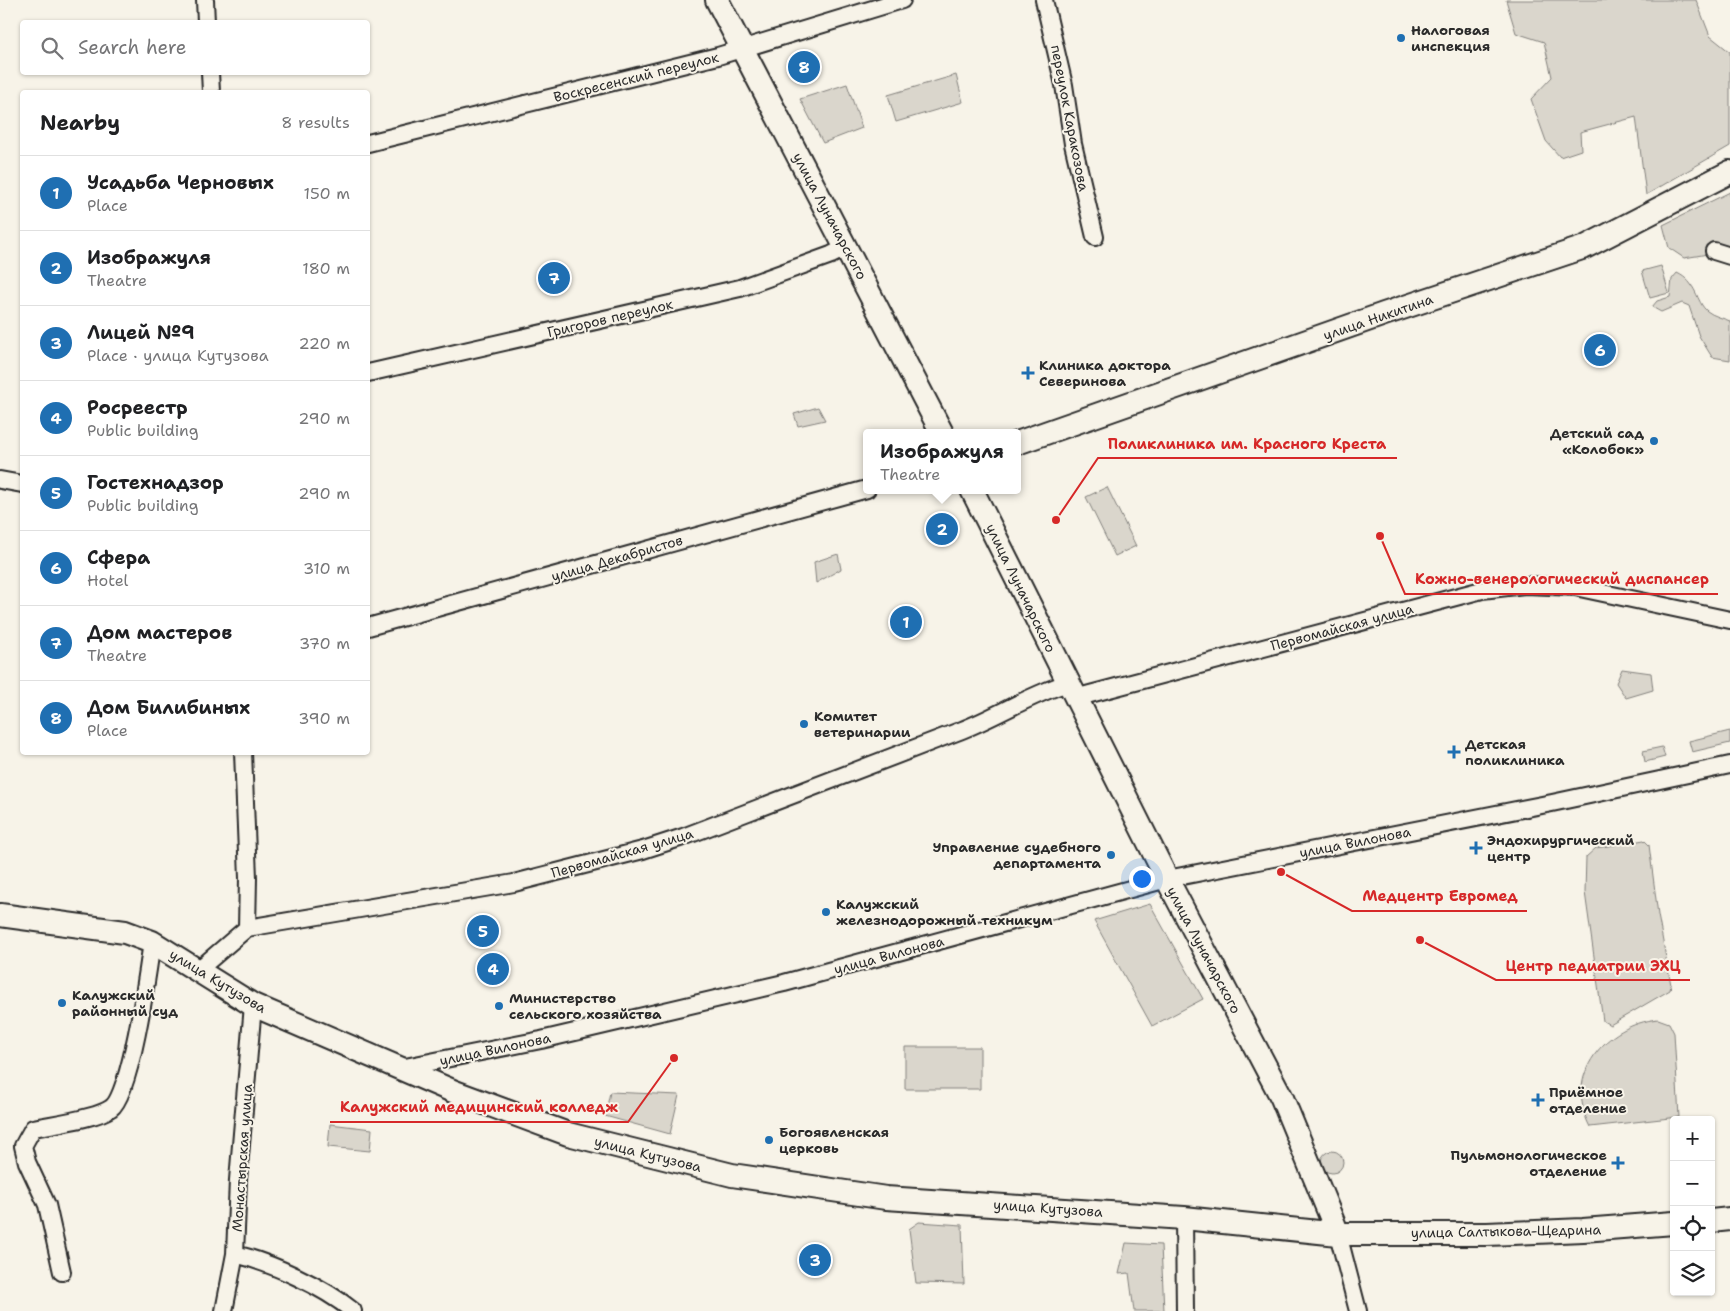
<!DOCTYPE html>
<html lang="en">
<head>
<meta charset="utf-8">
<style>
	:root { --surface:#fff; --page:#f2f2f2; --text:#202124; --muted:#757577; --line:#e0e0e0; --accent:#1f6fb2 }
	body { margin:0; font-family:"Shantell Sans",sans-serif; background:var(--page); color:var(--text) }
	.controls { position:absolute; right:15px; bottom:15px; display:grid; overflow:hidden; border-radius:5px; box-shadow:0 1px 4px #0004 }
	.controls button { width:45px; height:45px; display:grid; place-items:center; padding:0; border:0; border-bottom:1px solid var(--line); background:var(--surface); color:var(--text); font:25px sans-serif }
	.you { position:absolute; left:1141px; top:878px; width:18px; height:18px; margin:-12px; border:4px solid #fff; border-radius:50%; background:#1a73e8; box-shadow:0 0 0 8px #1a73e833 }
	.badge { display:grid; place-items:center; width:32px; height:32px; border-radius:50%; background:var(--accent); color:#fff; font-size:16px; font-weight:700 }
	.pin { position:absolute; translate:-50% -50%; border:2px solid #fff; box-shadow:0 1px 5px #0006 }
	.popup { position:absolute; left:863px; top:429px; width:158px; height:65px; box-sizing:border-box; display:grid; place-content:center; border-radius:5px; background:var(--surface); filter:drop-shadow(0 1px 4px #0005); font-size:16px; white-space:nowrap; color:var(--muted) }
	.popup b { font-size:19px; color:var(--text) }
	.popup::after { content:''; position:absolute; left:50%; top:100%; margin-left:-10px; border:10px solid transparent; border-top-color:var(--surface) }
	.list { margin:0; padding:0; list-style:none }
	h2 { display:flex; justify-content:space-between; align-items:center; height:65px; margin:0; padding:0 20px; font-size:21px }
	h2 small { font-size:16px; font-weight:400; color:var(--muted) }
	.list li { display:grid; grid-template-columns:32px 1fr auto; gap:15px; align-items:center; box-sizing:border-box; height:75px; padding:0 20px; border-top:1px solid var(--line) }
	.list b { display:block; font-size:19px; white-space:nowrap }
	.list p { margin:0; font-size:16px; white-space:nowrap; color:var(--muted) }
	.list em { font-size:16px; font-style:normal; color:var(--muted) }
	.icon { flex:none; width:28px; height:28px; fill:none; stroke:currentColor; stroke-width:2; stroke-linecap:round; stroke-linejoin:round }
	.map { position:relative; flex:none; width:1730px; height:1311px; overflow:hidden }
	.search { position:absolute; background:var(--surface); box-shadow:0 1px 4px #0004; left:20px; top:20px; width:350px; height:55px; display:flex; align-items:center; gap:12px; box-sizing:border-box; padding:0 18px; border-radius:5px; color:var(--muted); font-size:19px }
	.panel { position:absolute; background:var(--surface); box-shadow:0 1px 4px #0004; left:20px; top:90px; width:350px; height:665px; border-radius:5px }
	.map>svg:first-child { display:block }
</style>
</head>
<body>
<div class="map">
<svg width="1730" height="1311" viewBox="0 0 1730 1311">
	<rect width="100%" height="100%" fill="#f7f3e8"/>
	<filter id="ink" filterUnits="userSpaceOnUse"><feTurbulence type="fractalNoise" baseFrequency=".02" numOctaves="2"/><feDisplacementMap in="SourceGraphic" scale="10" xChannelSelector="R" yChannelSelector="G"/><feConvolveMatrix kernelMatrix="1 2 1 2 8 2 1 2 1" color-interpolation-filters="sRGB"/></filter>
	<g filter="url(#ink)">
		<path fill="#dad6cc" stroke="#82807c" d="M1506 0H1696L1710 36 1730 52V146L1646 195 1636 117 1580 132 1581 150 1560 157 1546 141 1531 99 1552 77 1544 42 1516 33Z
			M956 75 963 102 896 122 888 95Z
			M847 84 862 128 823 143 800 99Z
			M1730 192V252L1726 251 1684 258 1669 248 1663 225Z
			M1661 266 1669 293 1650 298 1642 271Z
			M1677 273C1697 282 1696 302 1707 311 1713 316 1723 318 1730 321V360L1712 357 1699 336 1689 306 1682 303 1661 312 1652 307 1657 301 1670 297 1672 279Z
			M818 407 825 420 798 426 794 414Z
			M1107 487 1136 546 1115 556 1086 497Z
			M838 554 841 569 816 583 814 562Z
			M1622 669 1651 673 1653 690 1626 698 1616 683Z
			M1730 731V743L1692 752 1689 741Z
			M1662 747 1665 757 1645 762 1643 751Z
			M1644 840 1649 845 1658 915 1671 985 1670 990 1610 1025 1603 1021 1585 892 1586 857 1596 848Z
			M1150 904 1203 999 1152 1026 1094 921Z
			M1658 1019 1669 1023 1674 1033 1679 1117 1590 1127C1563 1075 1605 1025 1658 1019Z
			M905 1047H980V1089H905Z
			M610 1092 679 1095 670 1134 605 1116Z
			M330 1124 372 1129 370 1151 328 1147Z
			M1321 1162a11 11 0 1 1 22 0a11 11 0 1 1-22 0Z
			M919 1222 962 1225 964 1284 916 1283 909 1229Z
			M1126 1243 1161 1245 1164 1311H1134L1129 1273 1119 1274Z"/>
		<g fill="none" stroke-linecap="round" stroke-linejoin="round">
			<g stroke="#2b2b2b" stroke-width="20">
				<path id="street" d="M205 0 206 22
					M1044 0 1064 85 1073 144 1095 237
					M210 72 211 92
					M368 143 718 56 902 0
					M1714 251 1730 256
					M368 373 740 288 831 255 847 247
					M0 480 22 484
					M368 627 867 489
					M1075 698 1482 590 1525 585 1575 587 1730 620
					M243 752 248 878 247 928
					M198 970 247 928 514 883 643 850 683 837 962 730C998 716 1031 694 1068 683
					M400 1068 541 1040 784 983 1167 879 1552 803 1730 765
					M1184 1218 1185 1311
					M1338 1234 1358 1311
					M235 1254C272 1263 324 1287 353 1311
					M62 1272 47 1205 27 1162 23 1146 33 1128C52 1124 96 1119 111 1108 131 1095 148 970 152 942
					M224 1311 235 1254 238 1180 253 1005"/>
			</g>
			<g stroke="#2b2b2b" stroke-width="26">
				<path id="secondary" d="M717 0 942 433
					M1017 443 1384 314 1585 247 1730 172
					M972 490 1167 879 1282 1098 1338 1234
					M0 915 125 932 152 942 253 1005 455 1092 568 1134 732 1175 886 1198 1184 1218 1338 1234H1487L1583 1230 1674 1223
					M1711 1221 1730 1219"/>
			</g>
			<use href="#street" stroke="#f7f3e8" stroke-width="16"/>
			<use href="#secondary" stroke="#f7f3e8" stroke-width="22"/>
		</g>
	</g>
	<g fill="#1f6fb2" stroke="#f7f3e8" stroke-width="2">
		<circle cx="1401" cy="38" r="5"/>
		<path d="M1025.5 365.5h5v5h5v5h-5v5h-5v-5h-5v-5h5z"/>
		<circle cx="1654" cy="441" r="5"/>
		<circle cx="804" cy="724" r="5"/>
		<path d="M1451.5 744.5h5v5h5v5h-5v5h-5v-5h-5v-5h5z"/>
		<path d="M1473.5 840.5h5v5h5v5h-5v5h-5v-5h-5v-5h5z"/>
		<circle cx="1111" cy="855" r="5"/>
		<circle cx="826" cy="912" r="5"/>
		<circle cx="62" cy="1003" r="5"/>
		<circle cx="499" cy="1006" r="5"/>
		<path d="M1535.5 1092.5h5v5h5v5h-5v5h-5v-5h-5v-5h5z"/>
		<circle cx="769" cy="1140" r="5"/>
		<path d="M1615.5 1155.5h5v5h5v5h-5v5h-5v-5h-5v-5h5z"/>
	</g>
	<g text-anchor="middle" stroke-width="4" stroke-linejoin="round" paint-order="stroke">
		<g font-size="14" font-weight="bold" fill="#2b2b2b" stroke="#f7f3e8" text-anchor="start">
			<text x="1411" y="35">Налоговая<tspan x="1411" dy="16">инспекция</tspan></text>
			<text x="1039" y="370">Клиника доктора<tspan x="1039" dy="16">Северинова</tspan></text>
			<text x="1644" y="438" text-anchor="end">Детский сад<tspan x="1644" dy="16">«Колобок»</tspan></text>
			<text x="814" y="721">Комитет<tspan x="814" dy="16">ветеринарии</tspan></text>
			<text x="1465" y="749">Детская<tspan x="1465" dy="16">поликлиника</tspan></text>
			<text x="1487" y="845">Эндохирургический<tspan x="1487" dy="16">центр</tspan></text>
			<text x="1101" y="852" text-anchor="end">Управление судебного<tspan x="1101" dy="16">департамента</tspan></text>
			<text x="836" y="909">Калужский<tspan x="836" dy="16">железнодорожный техникум</tspan></text>
			<text x="72" y="1000">Калужский<tspan x="72" dy="16">районный суд</tspan></text>
			<text x="509" y="1003">Министерство<tspan x="509" dy="16">сельского хозяйства</tspan></text>
			<text x="1549" y="1097">Приёмное<tspan x="1549" dy="16">отделение</tspan></text>
			<text x="779" y="1137">Богоявленская<tspan x="779" dy="16">церковь</tspan></text>
			<text x="1607" y="1160" text-anchor="end">Пульмонологическое<tspan x="1607" dy="16">отделение</tspan></text>
		</g>
		<g font-size="14" fill="#2b2b2b" stroke="#f7f3e8">
			<text transform="translate(636 77) rotate(-14)" y="5">Воскресенский переулок</text>
			<text transform="translate(1070 118) rotate(79)" y="5">переулок Каракозова</text>
			<text transform="translate(830 216) rotate(62)" y="5">улица Луначарского</text>
			<text transform="translate(1378 317) rotate(-19)" y="5">улица Никитина</text>
			<text transform="translate(610 318) rotate(-13)" y="5">Григоров переулок</text>
			<text transform="translate(617 558) rotate(-16)" y="5">улица Декабристов</text>
			<text transform="translate(1021 588) rotate(64)" y="5">улица Луначарского</text>
			<text transform="translate(1342 627) rotate(-15)" y="5">Первомайская улица</text>
			<text transform="translate(1355 842) rotate(-11)" y="5">улица Вилонова</text>
			<text transform="translate(622 853) rotate(-16)" y="5">Первомайская улица</text>
			<text transform="translate(1204 950) rotate(62)" y="5">улица Луначарского</text>
			<text transform="translate(889 955) rotate(-15)" y="5">улица Вилонова</text>
			<text transform="translate(218 981) rotate(31)" y="5">улица Кутузова</text>
			<text transform="translate(495 1049) rotate(-12)" y="5">улица Вилонова</text>
			<text transform="translate(648 1154) rotate(14)" y="5">улица Кутузова</text>
			<text transform="translate(242 1158) rotate(-86)" y="5">Монастырская улица</text>
			<text transform="translate(1048 1208) rotate(4)" y="5">улица Кутузова</text>
			<text transform="translate(1506 1231) rotate(-1)" y="5">улица Салтыкова-Щедрина</text>
		</g>
	</g>
	<path fill="none" stroke="#d62828" stroke-width="2" d="M1056 520L1098 458H1397M1380 536L1405 594H1718M1281 872L1352 911H1527M1420 940L1496 980H1690M674 1058L628 1122H330"/>
	<g fill="#d62828" stroke="#f7f3e8" stroke-width="2">
		<circle cx="1056" cy="520" r="5"/>
		<circle cx="1380" cy="536" r="5"/>
		<circle cx="1281" cy="872" r="5"/>
		<circle cx="1420" cy="940" r="5"/>
		<circle cx="674" cy="1058" r="5"/>
	</g>
	<g font-size="15" text-anchor="middle" font-weight="bold" fill="#d62828" stroke="#f7f3e8" stroke-width="4" stroke-linejoin="round" paint-order="stroke">
		<text x="1247" y="449">Поликлиника им. Красного Креста</text>
		<text x="1562" y="584">Кожно-венерологический диспансер</text>
		<text x="1440" y="901">Медцентр Евромед</text>
		<text x="1593" y="971">Центр педиатрии ЭХЦ</text>
		<text x="479" y="1112">Калужский медицинский колледж</text>
	</g>
</svg>
<div class="controls">
<button>+</button>
<button>−</button>
<button><svg class="icon" aria-label="locate" viewBox="0 0 24 24"><circle cx="12" cy="12" r="6"/><path d="M12 2v4M12 18v4M2 12h4M18 12h4"/></svg></button>
<button><svg class="icon" aria-label="layers" viewBox="0 0 24 24"><path d="M12 4l9 5-9 5-9-5zM3 14l9 5 9-5"/></svg></button>
</div>
<div class="you"></div>
<div class="pin badge" style="left:906px;top:622px">1</div>
<div class="pin badge" style="left:942px;top:529px">2</div>
<div class="popup"><b>Изображуля</b>Theatre</div>
<div class="pin badge" style="left:815px;top:1260px">3</div>
<div class="pin badge" style="left:493px;top:969px">4</div>
<div class="pin badge" style="left:483px;top:931px">5</div>
<div class="pin badge" style="left:1600px;top:350px">6</div>
<div class="pin badge" style="left:554px;top:278px">7</div>
<div class="pin badge" style="left:804px;top:67px">8</div>
<div class="search"><svg class="icon" aria-label="search" viewBox="0 0 24 24"><circle cx="10" cy="10" r="6"/><path d="M15 15l6 6"/></svg>Search here</div>
<section class="panel">
<h2>Nearby<small>8 results</small></h2>
<ul class="list">
<li><span class="badge">1</span><div><b>Усадьба Черновых</b><p>Place</p></div><em>150 m</em></li>
<li><span class="badge">2</span><div><b>Изображуля</b><p>Theatre</p></div><em>180 m</em></li>
<li><span class="badge">3</span><div><b>Лицей №9</b><p>Place · улица Кутузова</p></div><em>220 m</em></li>
<li><span class="badge">4</span><div><b>Росреестр</b><p>Public building</p></div><em>290 m</em></li>
<li><span class="badge">5</span><div><b>Гостехнадзор</b><p>Public building</p></div><em>290 m</em></li>
<li><span class="badge">6</span><div><b>Сфера</b><p>Hotel</p></div><em>310 m</em></li>
<li><span class="badge">7</span><div><b>Дом мастеров</b><p>Theatre</p></div><em>370 m</em></li>
<li><span class="badge">8</span><div><b>Дом Билибиных</b><p>Place</p></div><em>390 m</em></li>
</ul>
</section>
</div>
</body>
</html>
